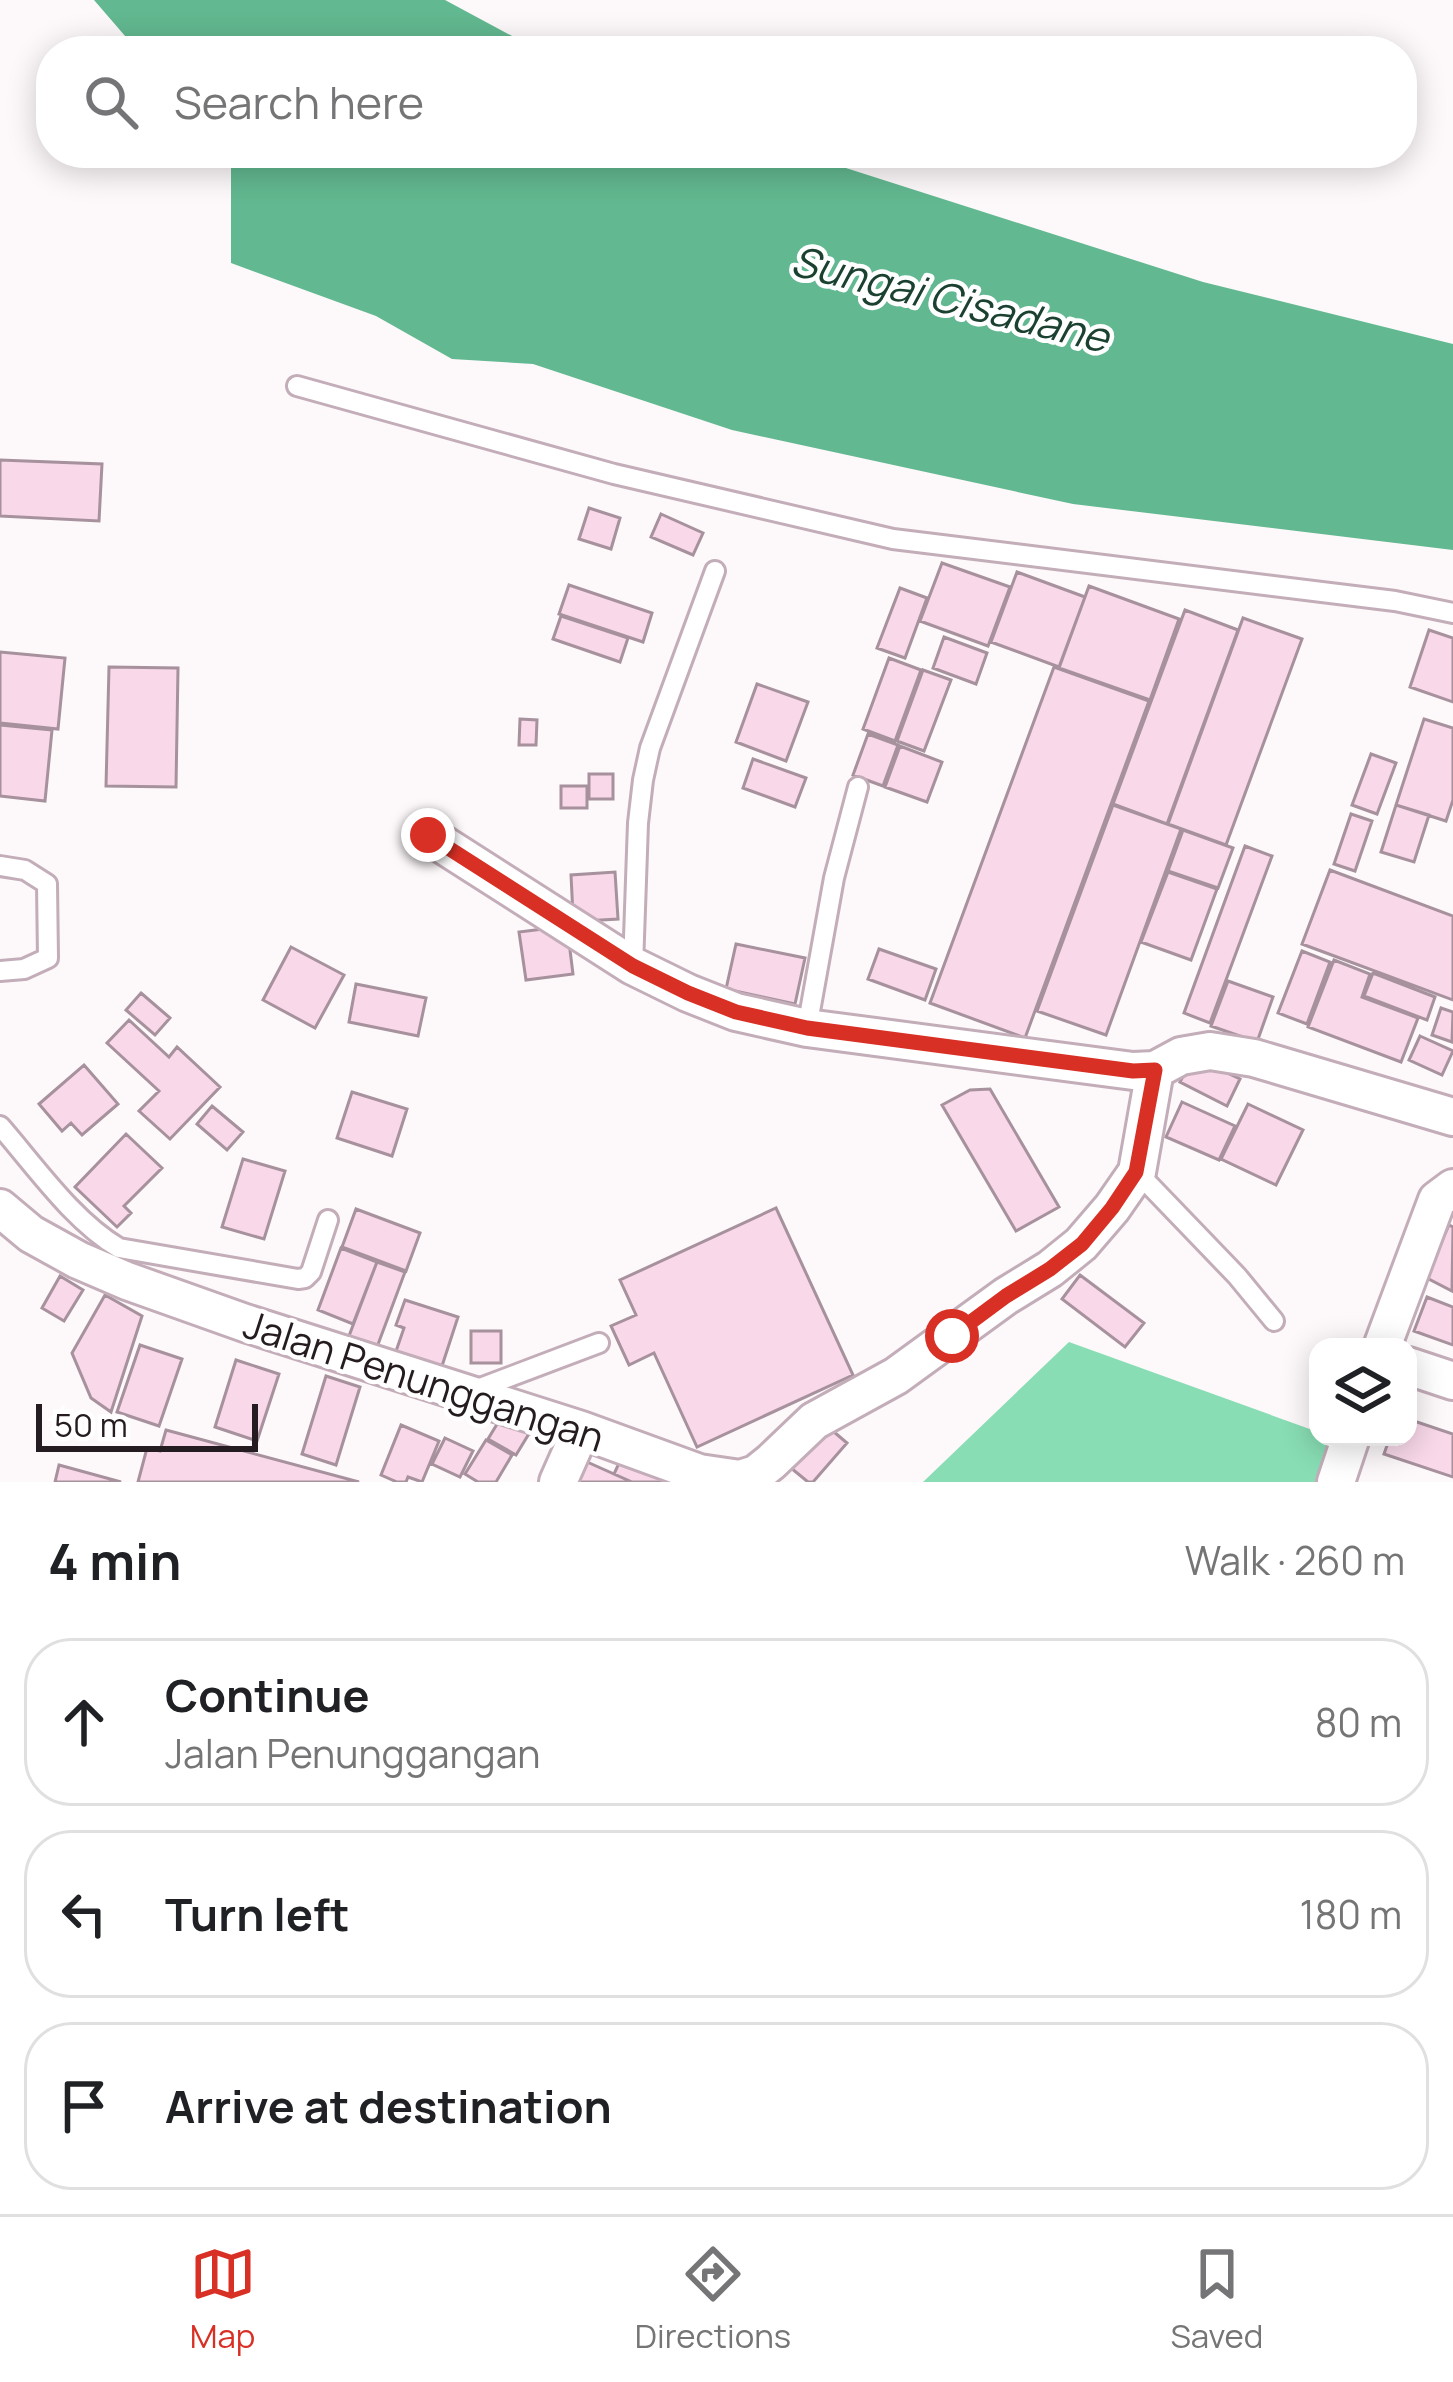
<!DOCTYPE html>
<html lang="en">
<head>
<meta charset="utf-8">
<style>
	:root { --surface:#fff; --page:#f6f6f6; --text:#202124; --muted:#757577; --line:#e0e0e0; --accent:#d93025 }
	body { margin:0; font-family:Manrope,sans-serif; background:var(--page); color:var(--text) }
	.controls { position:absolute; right:36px; bottom:36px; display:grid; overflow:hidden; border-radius:24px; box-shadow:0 6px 30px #0003 }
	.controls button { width:108px; height:108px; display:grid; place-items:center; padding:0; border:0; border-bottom:3px solid var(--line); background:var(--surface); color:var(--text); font:60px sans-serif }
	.scale { position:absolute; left:36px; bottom:30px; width:222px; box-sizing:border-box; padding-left:12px; border:6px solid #241c20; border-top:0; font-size:33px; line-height:42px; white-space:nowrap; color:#241c20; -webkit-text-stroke:9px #fff; paint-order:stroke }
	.stop { position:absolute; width:36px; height:36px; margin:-27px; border:9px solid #d93025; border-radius:50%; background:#fff }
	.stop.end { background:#d93025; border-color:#fff; box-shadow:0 3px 12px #0008 }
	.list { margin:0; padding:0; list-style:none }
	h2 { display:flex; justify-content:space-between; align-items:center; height:156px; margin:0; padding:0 48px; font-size:51px }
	h2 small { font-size:39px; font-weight:400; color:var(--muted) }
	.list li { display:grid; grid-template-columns:78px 1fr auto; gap:36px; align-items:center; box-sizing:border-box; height:168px; margin:0 24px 24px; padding:0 24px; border:3px solid var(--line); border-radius:48px }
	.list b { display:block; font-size:45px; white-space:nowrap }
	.list p { margin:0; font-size:39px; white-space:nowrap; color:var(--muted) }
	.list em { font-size:39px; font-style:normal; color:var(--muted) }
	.icon { flex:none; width:66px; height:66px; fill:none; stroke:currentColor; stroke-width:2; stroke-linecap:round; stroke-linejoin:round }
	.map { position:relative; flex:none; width:1453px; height:1482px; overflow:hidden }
	.search { position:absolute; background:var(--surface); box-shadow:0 6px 30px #0003; left:36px; right:36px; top:36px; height:132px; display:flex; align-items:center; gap:30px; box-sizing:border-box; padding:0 42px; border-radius:48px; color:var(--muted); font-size:45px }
	.sheet { height:732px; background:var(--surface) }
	nav { display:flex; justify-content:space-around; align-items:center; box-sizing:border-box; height:168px; border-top:3px solid var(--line); background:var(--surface); font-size:33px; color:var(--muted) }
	nav a { display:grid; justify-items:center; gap:6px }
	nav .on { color:var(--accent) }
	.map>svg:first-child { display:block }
</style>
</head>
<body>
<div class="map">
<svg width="1453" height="1482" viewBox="0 0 1453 1482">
	<rect width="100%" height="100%" fill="#fdf8fa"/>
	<path fill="#88ddb4" d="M1069 1342 1318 1432V1437H1332L1315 1482H923Z"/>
	<path fill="#62b890" d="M94 0H445L540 51H138Z
		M226 153H799L1203 282 1453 344V550L1073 504 732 430 533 364 452 359 376 316 231 263V159Z"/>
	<path fill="#f8d8e9" stroke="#a6919c" stroke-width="3" d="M0 460 102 464 99 521 0 516Z
		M589 508 620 518 611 549 579 539Z
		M661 514 703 533 693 555 651 537Z
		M942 563 1010 587 988 646 920 621Z
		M1017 572 1085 597 1059 667 991 642Z
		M569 585 652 613 643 642 559 614Z
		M1089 586 1179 619 1150 700 1059 668Z
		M900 588 927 598 905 658 877 648Z
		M1185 610 1238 630 1167 824 1113 804Z
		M561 616 628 638 620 662 553 639Z
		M1243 618 1302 639 1226 845 1168 824Z
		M1429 630 1453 638V702L1410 687Z
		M944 637 987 653 976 684 933 668Z
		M0 652 65 658 58 729 0 723Z
		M889 658 921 670 895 741 863 729Z
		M109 667 178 668 176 787 106 786Z
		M1054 667 1149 701 1025 1038 930 1003Z
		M923 670 951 680 924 751 897 741Z
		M757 684 808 702 786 761 736 742Z
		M520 719 537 720 536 745H519Z
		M1424 719 1453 728V800L1446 821 1396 805Z
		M0 725 52 730 45 801 0 796Z
		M868 734 898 745 883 786 853 775Z
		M900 746 942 762 927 802 885 787Z
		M1371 754 1396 763 1377 814 1352 805Z
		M753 759 806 778 795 807 743 788Z
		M589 774H613V799H589Z
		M561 786H587V808H561Z
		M1113 805 1181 829 1106 1035 1037 1011Z
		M1396 805 1429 815 1414 862 1381 852Z
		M1351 814 1372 821 1355 871 1334 864Z
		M1183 830 1233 848 1218 888 1168 871Z
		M1245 846 1272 856 1210 1023 1184 1013Z
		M1330 870 1453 916V1000L1302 944Z
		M615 872 618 919 584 921 573 915 571 875Z
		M1168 872 1217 889 1191 960 1141 942Z
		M567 926 573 974 526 980 519 932Z
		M736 944 805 958 795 1004 726 989Z
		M291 947 344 975 315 1028 263 1000Z
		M879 949 936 969 925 1000 868 979Z
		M1302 951 1330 962 1307 1024 1278 1013Z
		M1334 960 1370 974 1362 997 1418 1018 1401 1062 1308 1027Z
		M1373 973 1435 997 1427 1020 1364 996Z
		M1228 981 1273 997 1257 1042 1211 1026Z
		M356 984 426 998 418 1036 349 1022Z
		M141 993 170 1018 155 1035 126 1010Z
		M1441 1008 1453 1012 1452 1042 1432 1035Z
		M129 1020 169 1057 177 1047 220 1087 170 1139 139 1111 159 1091 107 1043Z
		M1420 1036 1453 1051 1442 1075 1409 1060Z
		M1193 1057 1240 1079 1227 1106 1180 1082Z
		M84 1065 118 1104 82 1135 71 1123 62 1131 39 1104Z
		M990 1089 1059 1207 1016 1231 942 1105 970 1090Z
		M352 1092 407 1109 392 1156 337 1138Z
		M1182 1102 1235 1126 1219 1160 1166 1137Z
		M1248 1104 1303 1130 1276 1185 1221 1159Z
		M212 1106 243 1132 227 1150 197 1124Z
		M126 1134 162 1168 124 1206 131 1213 117 1227 75 1187Z
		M243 1159 285 1171 264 1239 222 1227Z
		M776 1208 853 1375 697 1447 654 1353 629 1365 611 1326 636 1315 620 1280Z
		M356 1209 420 1233 406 1271 342 1247Z
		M1449 1225 1453 1227 1452 1291 1425 1277Z
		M341 1248 377 1262 353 1324 318 1310Z
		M377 1262 405 1272 377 1347 349 1336Z
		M1080 1275 1144 1323 1125 1347 1062 1299Z
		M60 1276 83 1290 64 1321 42 1308Z
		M105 1295 142 1316 111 1412 91 1398 72 1353Z
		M1427 1297 1453 1307V1345L1414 1331Z
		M405 1300 458 1317 440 1372 394 1357 404 1328 396 1325Z
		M471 1331H501V1363H471Z
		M140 1345 182 1359 159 1426 117 1412Z
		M236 1360 279 1374 257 1441 215 1427Z
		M326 1376 360 1387 336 1465 302 1454Z
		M502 1416 530 1432 516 1455 488 1439Z
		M1408 1419 1453 1434V1477L1384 1454 1390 1437H1408Z
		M401 1425 439 1441 422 1482 408 1477 406 1482H397L381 1475Z
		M827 1426 847 1443 813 1482H808L791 1468Z
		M166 1430 359 1482H138L147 1448 160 1451Z
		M445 1438 473 1451 460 1477 432 1464Z
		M486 1440 512 1455 496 1482H478L465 1474Z
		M625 1450 699 1482H632L614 1474Z
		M576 1457 632 1482H565Z
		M59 1465 121 1482H55Z"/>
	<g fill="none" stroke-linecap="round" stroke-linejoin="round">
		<g stroke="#c3adb8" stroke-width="24">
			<path id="service" d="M297 386 614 474 893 539 1395 601 1453 613
				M0 866 25 870 47 884 48 958 24 969 0 971
				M633 966 638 823 643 780 650 748 715 571
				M807 1028 834 878 858 787
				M0 1126C35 1166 73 1221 119 1248L298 1279 305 1278 311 1272 328 1220
				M1137 1172 1237 1276 1274 1321
				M475 1390 599 1343"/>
		</g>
		<g stroke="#c3adb8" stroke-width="42">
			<path id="minor" d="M428 835 633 966 688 993 736 1012 807 1028 1133 1071 1155 1070
				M0 1208 31 1234 78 1260 127 1281 245 1323 581 1430 699 1473 740 1479 756 1474 771 1462 814 1421 896 1376 1006 1296 1050 1269 1081 1244 1112 1208 1137 1172 1155 1070 1181 1056 1210 1051 1254 1058 1453 1117
				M1382 1347 1437 1200 1453 1188
				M1408 1366 1453 1381
				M558 1482 581 1430
				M1336 1482 1351 1437"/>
		</g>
		<use href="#service" stroke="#fff" stroke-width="18"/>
		<use href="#minor" stroke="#fff" stroke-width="36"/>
	</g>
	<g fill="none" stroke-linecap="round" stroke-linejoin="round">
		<path stroke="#d93025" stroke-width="15" d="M428 835 633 966 688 993 736 1012 807 1028 1133 1071 1155 1070 1136 1172 1112 1208 1082 1244 1050 1269 1006 1296 952 1336"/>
	</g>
	<g text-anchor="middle" stroke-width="9" stroke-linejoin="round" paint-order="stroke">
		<g font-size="39" fill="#241c20" stroke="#fff">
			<text transform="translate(424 1381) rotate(18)" y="14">Jalan Penunggangan</text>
		</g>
		<g font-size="42" font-style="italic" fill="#1b4130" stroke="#fff">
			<text transform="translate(950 299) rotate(14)" y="15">Sungai Cisadane</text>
		</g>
	</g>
</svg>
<div class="controls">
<button><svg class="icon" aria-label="layers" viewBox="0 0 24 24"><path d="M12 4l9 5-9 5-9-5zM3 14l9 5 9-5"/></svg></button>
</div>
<div class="scale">50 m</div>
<div class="stop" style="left:952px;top:1336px"></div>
<div class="stop end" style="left:428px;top:835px"></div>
<div class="search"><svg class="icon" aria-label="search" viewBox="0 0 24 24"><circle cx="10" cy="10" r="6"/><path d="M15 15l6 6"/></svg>Search here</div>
</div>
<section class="sheet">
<h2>4 min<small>Walk · 260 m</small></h2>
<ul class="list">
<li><svg class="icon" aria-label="ahead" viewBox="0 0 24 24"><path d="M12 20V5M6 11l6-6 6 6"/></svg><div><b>Continue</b><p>Jalan Penunggangan</p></div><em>80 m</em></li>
<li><svg class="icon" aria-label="left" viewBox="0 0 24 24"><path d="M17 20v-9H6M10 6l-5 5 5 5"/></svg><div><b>Turn left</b></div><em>180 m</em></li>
<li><svg class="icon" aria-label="arrive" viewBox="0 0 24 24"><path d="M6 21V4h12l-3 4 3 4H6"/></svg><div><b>Arrive at destination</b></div></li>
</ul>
</section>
<nav>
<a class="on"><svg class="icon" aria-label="map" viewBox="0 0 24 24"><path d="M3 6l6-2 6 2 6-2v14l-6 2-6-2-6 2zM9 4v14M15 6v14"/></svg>Map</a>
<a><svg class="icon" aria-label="directions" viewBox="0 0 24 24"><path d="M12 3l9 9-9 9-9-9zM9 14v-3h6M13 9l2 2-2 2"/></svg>Directions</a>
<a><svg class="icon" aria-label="saved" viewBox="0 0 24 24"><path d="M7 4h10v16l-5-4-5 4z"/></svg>Saved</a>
</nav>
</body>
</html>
